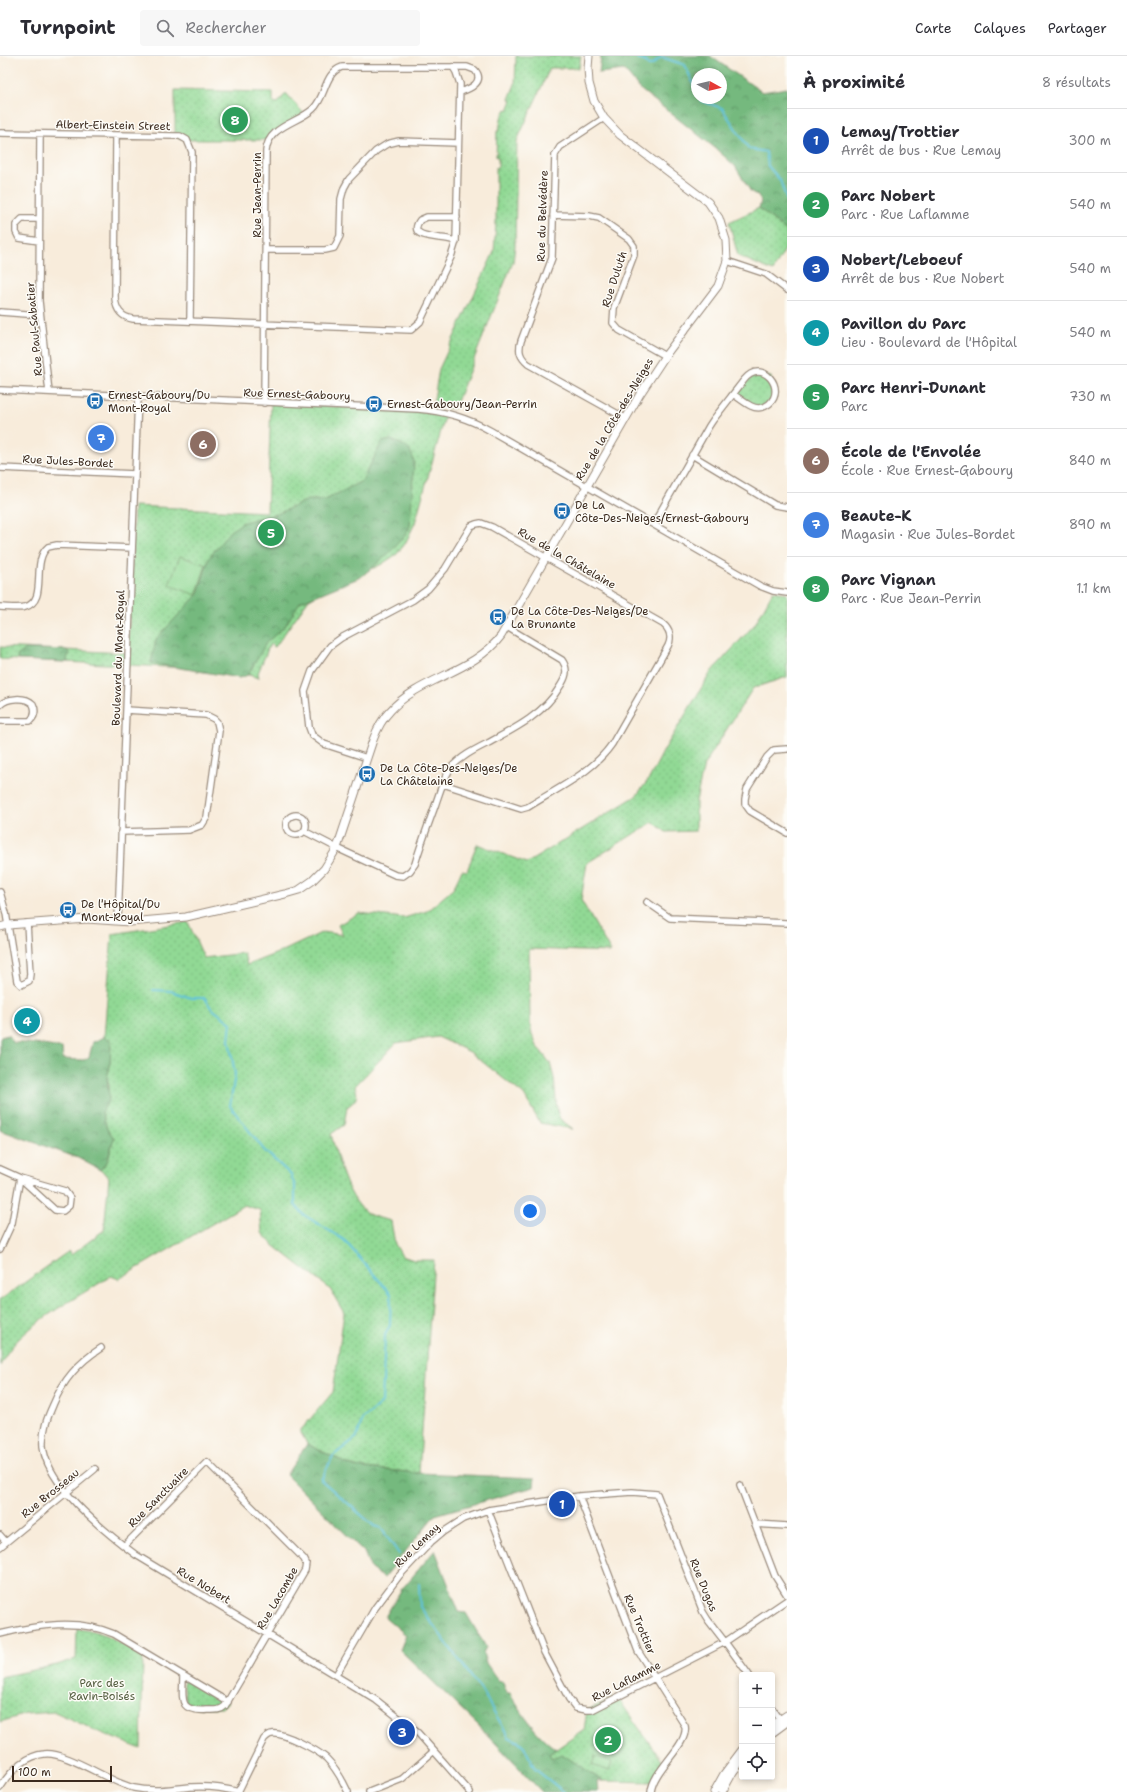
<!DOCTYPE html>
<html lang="fr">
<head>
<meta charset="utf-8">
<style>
	:root { --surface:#fff; --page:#f7f7f7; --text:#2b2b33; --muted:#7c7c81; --line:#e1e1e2; --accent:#0f766e }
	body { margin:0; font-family:"Shantell Sans",sans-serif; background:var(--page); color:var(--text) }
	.controls { position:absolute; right:12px; bottom:12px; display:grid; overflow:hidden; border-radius:4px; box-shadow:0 2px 6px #0003 }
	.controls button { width:36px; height:36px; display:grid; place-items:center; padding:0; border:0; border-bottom:1px solid var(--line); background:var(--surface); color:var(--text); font:20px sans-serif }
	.compass { position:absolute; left:691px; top:12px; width:36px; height:36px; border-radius:50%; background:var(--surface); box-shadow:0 2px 6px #0003; rotate:98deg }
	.scale { position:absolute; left:12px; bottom:10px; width:100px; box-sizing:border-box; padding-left:4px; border:2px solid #3b2a1e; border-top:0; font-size:11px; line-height:14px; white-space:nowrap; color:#3b2a1e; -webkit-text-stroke:3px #fdfcf7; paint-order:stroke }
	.you { position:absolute; left:530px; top:1155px; width:14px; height:14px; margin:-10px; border:3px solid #fff; border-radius:50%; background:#1a73e8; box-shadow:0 0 0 6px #1a73e833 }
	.badge { display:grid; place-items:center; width:26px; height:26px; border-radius:50%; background:var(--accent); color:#fff; font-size:13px; font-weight:700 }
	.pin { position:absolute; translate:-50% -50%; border:2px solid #fff; box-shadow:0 1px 4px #0006 }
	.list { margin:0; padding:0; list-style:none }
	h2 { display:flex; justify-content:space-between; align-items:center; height:52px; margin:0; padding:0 16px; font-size:17px }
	h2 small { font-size:13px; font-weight:400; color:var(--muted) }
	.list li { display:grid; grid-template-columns:26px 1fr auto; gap:12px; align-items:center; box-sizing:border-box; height:64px; padding:0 16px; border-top:1px solid var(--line) }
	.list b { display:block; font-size:15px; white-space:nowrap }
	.list p { margin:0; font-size:13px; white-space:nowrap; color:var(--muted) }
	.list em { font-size:13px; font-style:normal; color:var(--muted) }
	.icon { flex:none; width:22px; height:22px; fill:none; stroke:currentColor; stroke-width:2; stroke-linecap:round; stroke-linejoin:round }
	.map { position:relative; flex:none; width:787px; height:1736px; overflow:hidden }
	header { display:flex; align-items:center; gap:24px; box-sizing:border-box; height:56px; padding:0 20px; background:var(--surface); border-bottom:1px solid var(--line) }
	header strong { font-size:19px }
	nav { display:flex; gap:22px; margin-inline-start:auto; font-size:14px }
	.search { width:280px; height:36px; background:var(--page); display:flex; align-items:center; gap:10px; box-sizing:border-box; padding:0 14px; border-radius:4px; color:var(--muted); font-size:15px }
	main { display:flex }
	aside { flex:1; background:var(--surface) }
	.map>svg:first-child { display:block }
</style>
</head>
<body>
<header>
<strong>Turnpoint</strong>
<div class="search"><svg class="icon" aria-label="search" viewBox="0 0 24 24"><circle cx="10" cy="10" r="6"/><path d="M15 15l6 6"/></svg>Rechercher</div>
<nav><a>Carte</a><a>Calques</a><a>Partager</a></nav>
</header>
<main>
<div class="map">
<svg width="787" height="1736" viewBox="0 0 787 1736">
	<defs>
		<pattern id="green-dots" width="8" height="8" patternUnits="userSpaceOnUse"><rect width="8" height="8" fill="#91d994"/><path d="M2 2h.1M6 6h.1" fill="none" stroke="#7eba7f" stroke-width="1.8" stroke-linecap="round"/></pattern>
		<pattern id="forest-crowns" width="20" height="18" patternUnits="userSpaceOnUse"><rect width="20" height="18" fill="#74b97e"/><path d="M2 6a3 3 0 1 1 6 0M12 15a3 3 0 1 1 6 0" fill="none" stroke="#609767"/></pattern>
	</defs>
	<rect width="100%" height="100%" fill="#fdfcf7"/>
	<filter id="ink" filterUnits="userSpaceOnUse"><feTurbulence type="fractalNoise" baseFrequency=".025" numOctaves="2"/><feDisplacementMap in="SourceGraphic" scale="8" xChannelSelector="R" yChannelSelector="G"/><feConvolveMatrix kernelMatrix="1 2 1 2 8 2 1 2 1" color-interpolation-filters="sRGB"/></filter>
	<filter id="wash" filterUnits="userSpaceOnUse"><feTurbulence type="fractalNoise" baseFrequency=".012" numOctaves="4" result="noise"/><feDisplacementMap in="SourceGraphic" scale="16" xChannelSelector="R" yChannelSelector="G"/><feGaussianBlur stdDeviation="0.9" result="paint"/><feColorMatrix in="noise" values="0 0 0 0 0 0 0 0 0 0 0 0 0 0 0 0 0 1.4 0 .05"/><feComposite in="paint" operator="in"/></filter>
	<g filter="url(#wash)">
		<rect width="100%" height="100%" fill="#f8ecdb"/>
		<path fill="url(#green-dots)" stroke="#668259" d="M516 0H581L579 12H550L517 85 515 190 513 206 454 353 433 349 439 313 494 196 496 166V111H498V101H496L497 75H499L501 62 506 53 508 54 512 44 509 43 515 28Z
			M175 34 273 36V46L278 47 286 37 305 59 268 84H187L175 80Z
			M759 152 787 175V190L773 215 738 200 729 166Z
			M751 317 771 321 774 343 759 352 733 338Z
			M271 347 446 357 415 467 405 488 397 498 382 508 309 543 275 591 270 588 258 617 259 622 231 614 0 603V591L128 597 134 450 267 456Z
			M773 535 787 537V621L753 632 704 709 696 745V775L666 776 653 766 587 807 581 844 611 896 529 893 530 966 532 978 537 990 550 1007 554 1022 557 1054 560 1063 573 1073 540 1067 524 1039 470 996 438 981 396 987 355 1030C359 1041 356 1045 347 1051L344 1069 331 1078C338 1103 346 1141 367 1157 373 1161 384 1163 391 1165L395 1188 402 1200 414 1204H434L419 1417 354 1411 307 1388 300 1375 333 1336 344 1257 330 1233 272 1188 262 1177 260 1154 244 1149 119 1223 111 1220C77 1242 15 1272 0 1310V1244L69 1195 71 1199 104 1174 109 1121 100 1114 107 1106 114 1082 107 1073 102 1056 109 1030 107 1021 110 1010 111 984 104 981 112 878 188 866 204 902 244 897 247 909 285 894 323 876 343 879 338 869 359 857 404 862 427 855 453 833 462 814 467 815 477 788 527 807 636 740 649 723 664 694 711 616 755 568Z
			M77 1573C103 1575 121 1588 143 1601L141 1693 99 1676 55 1656 26 1658 0 1666V1621L57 1609 76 1603Z
			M183 1619 228 1646 222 1652 186 1651Z
			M617 1641 665 1709 654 1726 603 1725 562 1699 552 1702 549 1698 584 1674 587 1654Z"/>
		<path fill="url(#forest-crowns)" stroke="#58724e" fill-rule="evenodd" d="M601 0H710L762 36 787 32V175L759 152 761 145 757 139 751 136 735 110 715 92 641 34 624 14 599 17ZM697 18H721V42H697Z
			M391 384C404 389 411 391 414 406L410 470 406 478 388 498 361 521 300 546 285 570 266 587 248 619 239 622 151 607 156 583 198 538 209 502 230 475 244 466 277 458 308 444H325L362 425 382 386Z
			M26 593 67 594 70 598 67 602 68 606 18 604 17 600Z
			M8 979 14 987C31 986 46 990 62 992L63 1003 84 1004 89 1001 93 986 104 981 111 984 110 1010 107 1021 109 1043 102 1056 107 1073 114 1082 107 1106 100 1114 78 1102 0 1074V984L1 981Z
			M307 1388 354 1411 419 1417 535 1422 534 1431 435 1459 384 1522 371 1513 364 1496 286 1419Z
			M435 1494 459 1556 466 1557 486 1591 483 1597 486 1607 499 1626 502 1625 507 1637H510C522 1658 536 1679 556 1693L549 1698 552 1702 562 1698 603 1725H597L598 1736H542L477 1668 400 1594 406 1579 385 1561 401 1534Z"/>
		<path fill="#91d994" stroke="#668259" d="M180 500 206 509 196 539 169 529Z
			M595 1700 612 1706 609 1715 592 1709Z"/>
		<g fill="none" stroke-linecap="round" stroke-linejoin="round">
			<path stroke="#5dc2db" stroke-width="2" d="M636 0 638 3 646 6 648 9H652L661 1 685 9 697 36
				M700 42 701 45 722 52 749 93 766 96 768 110 780 124 787 145
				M153 934 171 935 191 942H205L211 952 231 967 229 984 235 1018 230 1050 264 1094 291 1119 295 1130V1149L304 1159 344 1184 391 1238 390 1269 385 1279 382 1347 362 1364 357 1381 333 1400 321 1424 374 1470 381 1472 399 1498
				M419 1528 420 1551 481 1634 509 1681 523 1688 535 1713 564 1736"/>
		</g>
	</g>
	<g filter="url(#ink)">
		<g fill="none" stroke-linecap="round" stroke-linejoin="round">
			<g stroke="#9a8b7c" stroke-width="8">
				<path id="minor" d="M604 62 560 91 555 99 552 202 521 285C518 295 520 301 528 308L625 362
					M0 77 175 80H180L187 84 192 96 190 264
					M40 78 39 245 49 336
					M116 79 115 242C116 254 121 261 133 263L411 274 420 266 451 201 456 185 460 28 456 16 453 11
					M553 159 589 160 599 162 629 183 634 190V199L614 252 613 267 619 274 665 300
					M39 185 19 182 16 176V169L22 163H39
					M456 185C451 184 445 182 440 182 430 180 408 180 420 164L427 161H457
					M267 194H325L334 192 340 180 341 143 344 132 349 123 376 95 387 88 399 85 458 87
					M727 205 766 218 787 234
					M0 256 40 259
					M0 334 418 353C445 355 468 362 491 375L760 530 773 535 787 537
					M264 347 266 95C268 70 298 67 313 53 326 41 324 17 342 11H467L475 14C485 26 470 33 460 36
					M692 399 775 449 787 451
					M0 412 135 418
					M654 467 709 370 713 364 744 324C762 301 787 333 769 348 764 352 757 353 751 350 745 347 739 342 733 338
					M0 551C8 551 17 553 25 551 49 545 30 506 48 491L57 489 132 492
					M0 649C7 642 25 640 33 648 36 654 35 660 30 665H0
					M787 693 774 694 767 701 747 733 745 743V748L750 755 787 777
					M367 702 324 688 312 679 309 671 305 635 312 615 330 590 341 582 413 544 428 533 445 513 471 470 476 468 481 467 492 471 663 568C670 574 672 582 668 590L612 688C592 717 558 732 528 751L521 753 443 728
					M286 769a10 10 0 1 1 20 0a10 10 0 1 1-20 0Z
					M304 775 337 792 395 819 403 820 410 815 415 808C421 788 428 769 435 750 439 738 443 724 450 713 460 701 474 694 488 687 514 673 544 658 559 632 566 622 569 614 562 604L507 571
					M121 776 189 774 202 769 207 761 219 675 217 666 214 663 206 659 126 654
					M0 836 6 857 17 925 21 929 29 925 30 918 27 867
					M647 846 670 862 787 867
					M118 864 138 341
					M0 1113 20 1122 65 1135 70 1142 69 1150 63 1155 55 1154 20 1122
					M0 1193 12 1167 20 1122
					M101 1292C78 1307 63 1324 53 1349 47 1362 42 1375 43 1390 47 1430 105 1476 136 1499L376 1644 418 1677 470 1736
					M740 1429 775 1520 787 1539
					M579 1440 638 1595 685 1670C689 1689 653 1713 651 1736
					M488 1454 544 1596 569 1643 576 1652 587 1654H592L725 1586 787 1544
					M755 1468 787 1470
					M0 1479 6 1486
					M124 1490 207 1406 304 1503 306 1507 305 1514 225 1650C220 1655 214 1654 207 1654 177 1656 183 1643 183 1619
					M0 1491 95 1413
					M0 1578C37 1569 78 1562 114 1578L228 1646
					M336 1619 375 1552 399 1520 431 1486 443 1476 463 1463 488 1454 579 1440 632 1436 657 1438 703 1556 708 1564 725 1586 749 1619
					M772 1652 782 1666
					M0 1732C10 1716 24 1700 44 1698 67 1695 108 1726 134 1732 153 1736 172 1733 191 1731 207 1730 224 1732 239 1736
					M238 1736 264 1683C266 1681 269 1678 272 1678 283 1676 317 1694 326 1702 336 1712 342 1723 348 1736
					M369 1736 402 1723 434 1695"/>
			</g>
			<g stroke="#9a8b7c" stroke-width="9">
				<path id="tertiary" d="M0 871 8 869 87 863 130 866 186 861 285 838 299 834 312 825 324 813 337 792 373 684C377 673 382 663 390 655 420 621 473 617 501 580L640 338 665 300 718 230 727 205 726 184 719 162 708 146 620 79 604 62 594 45 589 27 588 12 589 0
					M772 1669 787 1659
					M772 1677 787 1666
					M714 1736 724 1718 742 1694
					M722 1736 733 1716 742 1704"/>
			</g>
			<use href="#minor" stroke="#fff" stroke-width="5.5"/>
			<use href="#tertiary" stroke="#fff" stroke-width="7"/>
		</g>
	</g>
	<defs>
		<g id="bus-disc" transform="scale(0.9)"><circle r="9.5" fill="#1f6fb2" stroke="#fdfcf7"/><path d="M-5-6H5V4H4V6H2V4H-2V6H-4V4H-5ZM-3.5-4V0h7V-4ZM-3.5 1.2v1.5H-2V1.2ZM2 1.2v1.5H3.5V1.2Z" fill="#fff"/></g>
	</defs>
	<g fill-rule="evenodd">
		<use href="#bus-disc" x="95" y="345"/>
		<use href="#bus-disc" x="374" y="348"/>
		<use href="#bus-disc" x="562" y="455"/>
		<use href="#bus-disc" x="498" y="561"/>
		<use href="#bus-disc" x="367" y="718"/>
		<use href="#bus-disc" x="68" y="854"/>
	</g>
	<g text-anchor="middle" stroke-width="3" stroke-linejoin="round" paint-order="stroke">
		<g font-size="11" fill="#3b2a1e" stroke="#fdfcf7">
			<text transform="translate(113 69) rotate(1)" y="4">Albert-Einstein Street</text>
			<text transform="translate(257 139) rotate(-90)" y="4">Rue Jean-Perrin</text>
			<text transform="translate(542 160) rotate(-88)" y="4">Rue du Belvédère</text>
			<text transform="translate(614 223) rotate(-72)" y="4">Rue Duluth</text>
			<text transform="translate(34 273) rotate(-95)" y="4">Rue Paul-Sabatier</text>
			<text transform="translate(297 338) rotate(2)" y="4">Rue Ernest-Gaboury</text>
			<text transform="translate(614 363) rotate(-59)" y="4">Rue de la Côte-des-Neiges</text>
			<text transform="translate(68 405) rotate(3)" y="4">Rue Jules-Bordet</text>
			<text transform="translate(567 502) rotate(30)" y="4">Rue de la Châtelaine</text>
			<text transform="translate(118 602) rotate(-88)" y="4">Boulevard du Mont-Royal</text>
			<text transform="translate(50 1437) rotate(-39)" y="4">Rue Brosseau</text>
			<text transform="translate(158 1441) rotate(-45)" y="4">Rue Sanctuaire</text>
			<text transform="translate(417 1489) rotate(-44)" y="4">Rue Lemay</text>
			<text transform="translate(204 1529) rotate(31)" y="4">Rue Nobert</text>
			<text transform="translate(704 1529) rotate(68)" y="4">Rue Dugas</text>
			<text transform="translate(277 1542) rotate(-60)" y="4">Rue Lacombe</text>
			<text transform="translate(640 1568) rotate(67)" y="4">Rue Trottier</text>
			<text transform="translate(626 1625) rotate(-27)" y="4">Rue Laflamme</text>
		</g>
		<g font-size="11" fill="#3b2a1e" stroke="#fdfcf7" text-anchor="start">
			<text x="108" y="343">Ernest-Gaboury/Du<tspan x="108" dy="13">Mont-Royal</tspan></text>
			<text x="387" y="352">Ernest-Gaboury/Jean-Perrin</text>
			<text x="575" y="453">De La<tspan x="575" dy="13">Côte-Des-Neiges/Ernest-Gaboury</tspan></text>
			<text x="511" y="559">De La Côte-Des-Neiges/De<tspan x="511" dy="13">La Brunante</tspan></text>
			<text x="380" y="716">De La Côte-Des-Neiges/De<tspan x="380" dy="13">La Châtelaine</tspan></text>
			<text x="81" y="852">De l'Hôpital/Du<tspan x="81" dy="13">Mont-Royal</tspan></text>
		</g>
		<g font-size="11" fill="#555f41" stroke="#fdfcf7">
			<text x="102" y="1631">Parc des<tspan x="102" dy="13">Ravin-Boisés</tspan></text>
		</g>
	</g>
</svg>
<div class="controls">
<button>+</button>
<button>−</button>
<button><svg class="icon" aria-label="locate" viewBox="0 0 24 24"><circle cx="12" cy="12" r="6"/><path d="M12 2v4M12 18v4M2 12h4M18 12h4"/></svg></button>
</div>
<svg class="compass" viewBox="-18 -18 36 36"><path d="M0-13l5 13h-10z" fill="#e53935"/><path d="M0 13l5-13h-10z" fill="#7c7c81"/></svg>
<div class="scale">100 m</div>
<div class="you"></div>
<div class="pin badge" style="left:562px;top:1448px;background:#1a4fb4">1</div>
<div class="pin badge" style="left:608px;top:1684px;background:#2e9e5b">2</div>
<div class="pin badge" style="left:402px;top:1676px;background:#1a4fb4">3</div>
<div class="pin badge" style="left:27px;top:965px;background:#0f9aa8">4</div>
<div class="pin badge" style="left:271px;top:477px;background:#2e9e5b">5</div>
<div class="pin badge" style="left:203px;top:388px;background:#8d6e63">6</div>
<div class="pin badge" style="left:101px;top:382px;background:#3f7fe0">7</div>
<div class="pin badge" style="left:235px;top:64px;background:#2e9e5b">8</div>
</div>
<aside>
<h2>À proximité<small>8 résultats</small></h2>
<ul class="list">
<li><span class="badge" style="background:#1a4fb4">1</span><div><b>Lemay/Trottier</b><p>Arrêt de bus · Rue Lemay</p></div><em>300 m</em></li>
<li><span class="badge" style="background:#2e9e5b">2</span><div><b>Parc Nobert</b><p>Parc · Rue Laflamme</p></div><em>540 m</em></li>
<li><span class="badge" style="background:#1a4fb4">3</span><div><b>Nobert/Leboeuf</b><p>Arrêt de bus · Rue Nobert</p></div><em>540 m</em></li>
<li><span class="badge" style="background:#0f9aa8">4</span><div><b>Pavillon du Parc</b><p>Lieu · Boulevard de l'Hôpital</p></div><em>540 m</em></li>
<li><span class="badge" style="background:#2e9e5b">5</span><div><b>Parc Henri-Dunant</b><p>Parc</p></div><em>730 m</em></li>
<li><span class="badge" style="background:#8d6e63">6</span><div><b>École de l'Envolée</b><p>École · Rue Ernest-Gaboury</p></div><em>840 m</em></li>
<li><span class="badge" style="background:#3f7fe0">7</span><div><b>Beaute-K</b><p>Magasin · Rue Jules-Bordet</p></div><em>890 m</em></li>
<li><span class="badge" style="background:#2e9e5b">8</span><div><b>Parc Vignan</b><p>Parc · Rue Jean-Perrin</p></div><em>1.1 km</em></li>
</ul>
</aside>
</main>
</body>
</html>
